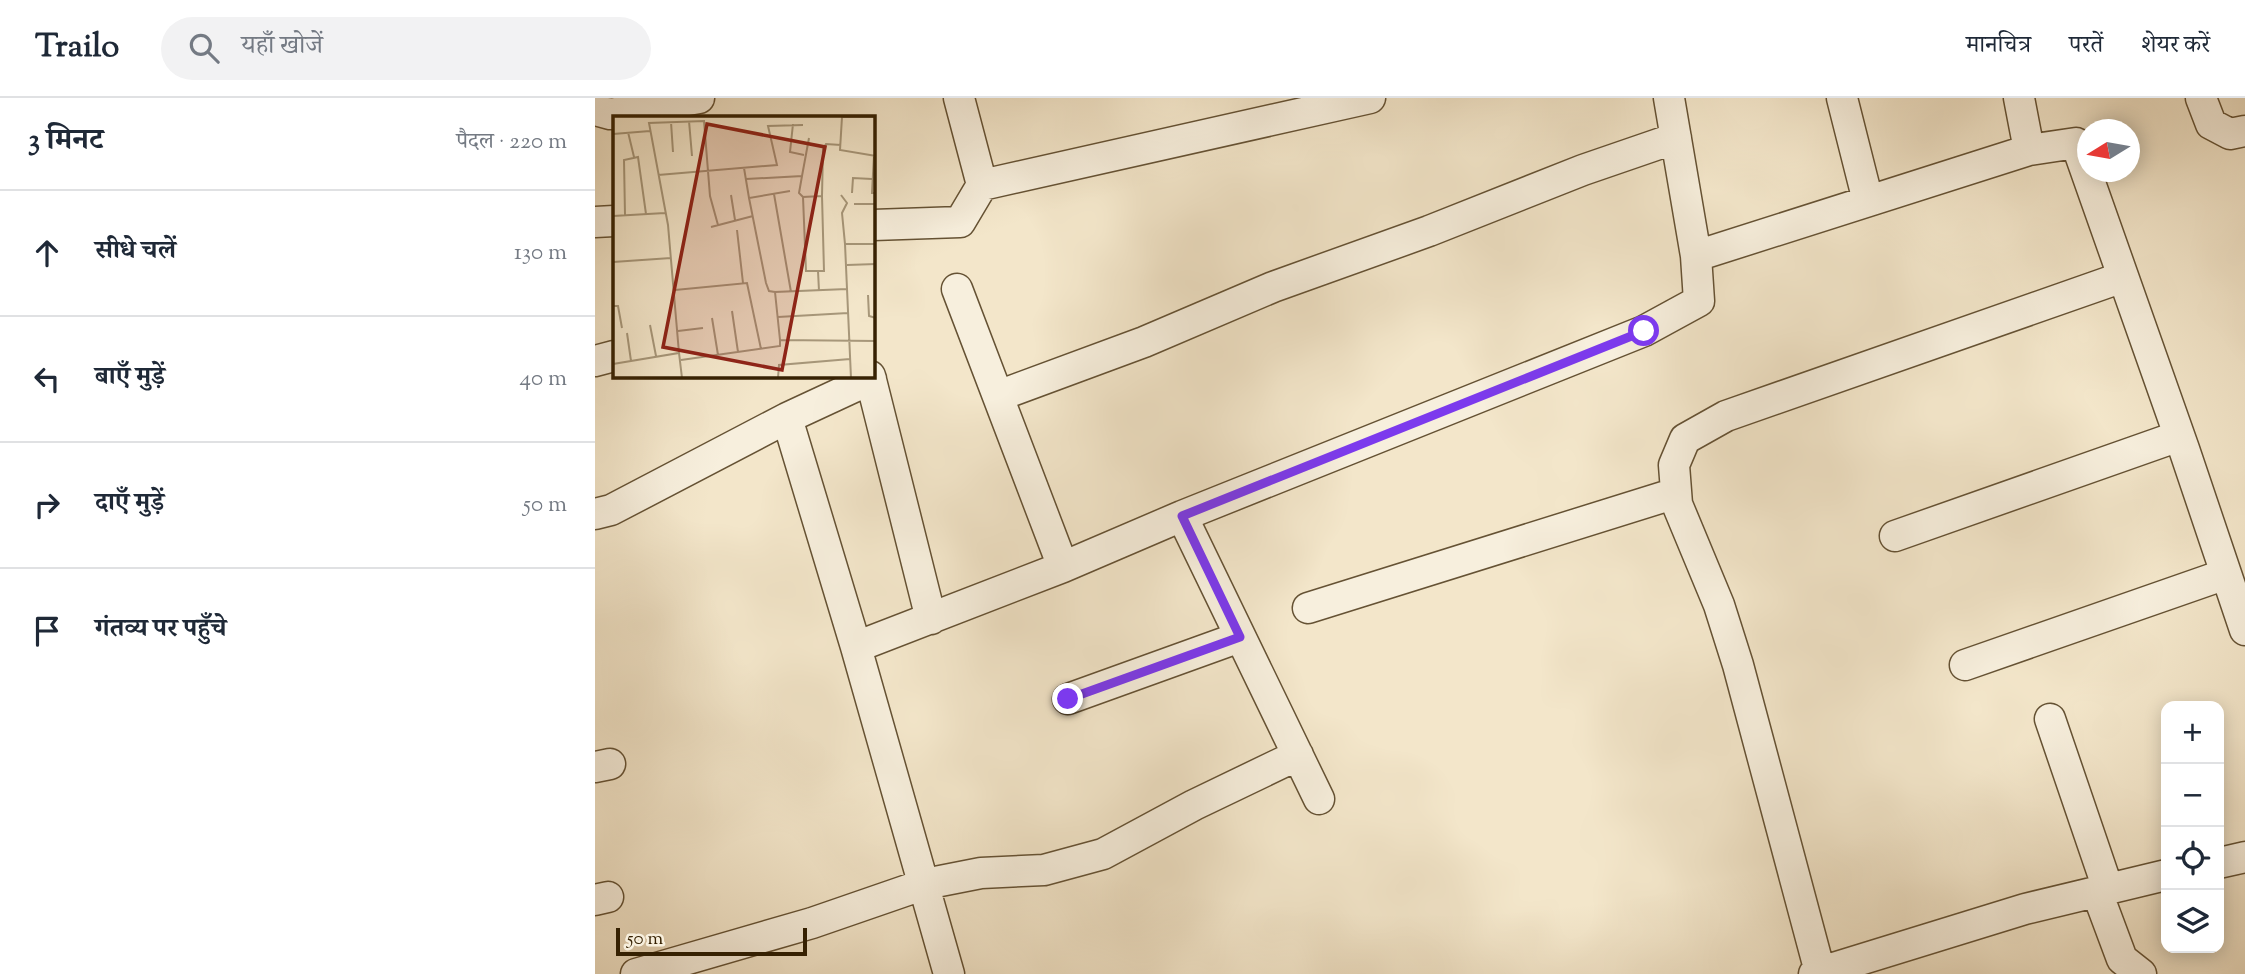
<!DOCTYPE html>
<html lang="hi">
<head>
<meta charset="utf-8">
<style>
	:root { --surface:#fff; --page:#f2f2f3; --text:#1f2937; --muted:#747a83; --line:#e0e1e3 }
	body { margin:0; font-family:"Sorts Mill Goudy","Noto Serif Devanagari",serif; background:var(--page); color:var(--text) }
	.controls { position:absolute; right:21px; bottom:21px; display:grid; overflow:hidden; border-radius:14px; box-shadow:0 4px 18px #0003 }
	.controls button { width:63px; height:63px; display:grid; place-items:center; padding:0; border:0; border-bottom:2px solid var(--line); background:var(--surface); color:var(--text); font:35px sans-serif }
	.compass { position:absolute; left:1482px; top:21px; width:63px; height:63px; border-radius:50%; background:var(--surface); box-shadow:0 4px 18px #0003; rotate:259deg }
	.scale { position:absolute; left:21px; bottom:18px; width:191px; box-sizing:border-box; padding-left:7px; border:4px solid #362102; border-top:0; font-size:19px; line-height:24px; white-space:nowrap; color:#362102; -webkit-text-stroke:5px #f7efdd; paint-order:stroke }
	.stop { position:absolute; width:21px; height:21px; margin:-16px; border:5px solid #7c3aed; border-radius:50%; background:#fff }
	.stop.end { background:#7c3aed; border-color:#fff; box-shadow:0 2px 7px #0008 }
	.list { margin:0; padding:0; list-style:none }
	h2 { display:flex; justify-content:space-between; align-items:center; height:91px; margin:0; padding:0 28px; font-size:30px }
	h2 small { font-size:23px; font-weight:400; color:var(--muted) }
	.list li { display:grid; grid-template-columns:46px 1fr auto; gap:21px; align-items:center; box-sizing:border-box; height:126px; padding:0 28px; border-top:2px solid var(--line) }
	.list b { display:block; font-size:26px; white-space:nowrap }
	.list em { font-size:23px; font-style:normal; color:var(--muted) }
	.icon { flex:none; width:38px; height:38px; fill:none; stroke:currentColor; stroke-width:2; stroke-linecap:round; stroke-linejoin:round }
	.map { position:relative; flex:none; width:1650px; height:876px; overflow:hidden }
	header { display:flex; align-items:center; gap:42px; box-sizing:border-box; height:98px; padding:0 35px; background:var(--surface); border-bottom:2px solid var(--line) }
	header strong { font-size:33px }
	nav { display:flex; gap:38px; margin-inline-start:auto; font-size:24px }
	.search { width:490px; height:63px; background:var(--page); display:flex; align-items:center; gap:18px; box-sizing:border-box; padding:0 24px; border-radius:38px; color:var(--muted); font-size:26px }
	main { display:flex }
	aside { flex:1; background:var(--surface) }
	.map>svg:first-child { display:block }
</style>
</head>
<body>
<header>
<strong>Trailo</strong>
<div class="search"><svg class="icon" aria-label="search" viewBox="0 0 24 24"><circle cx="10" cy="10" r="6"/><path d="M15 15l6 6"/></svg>यहाँ खोजें</div>
<nav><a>मानचित्र</a><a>परतें</a><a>शेयर करें</a></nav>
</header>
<main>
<aside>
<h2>3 मिनट<small>पैदल · 220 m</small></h2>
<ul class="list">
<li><svg class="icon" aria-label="ahead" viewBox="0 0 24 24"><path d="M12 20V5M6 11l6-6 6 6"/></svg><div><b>सीधे चलें</b></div><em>130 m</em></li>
<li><svg class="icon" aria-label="left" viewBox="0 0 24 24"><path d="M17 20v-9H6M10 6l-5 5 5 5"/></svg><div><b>बाएँ मुड़ें</b></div><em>40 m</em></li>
<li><svg class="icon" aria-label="right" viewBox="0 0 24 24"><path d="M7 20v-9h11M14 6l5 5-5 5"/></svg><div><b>दाएँ मुड़ें</b></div><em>50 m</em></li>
<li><svg class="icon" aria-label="arrive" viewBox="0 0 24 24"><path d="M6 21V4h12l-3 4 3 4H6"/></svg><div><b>गंतव्य पर पहुँचे</b></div></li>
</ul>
</aside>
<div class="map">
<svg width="1650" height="876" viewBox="0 0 1650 876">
	<rect width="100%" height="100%" fill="#f3e6ca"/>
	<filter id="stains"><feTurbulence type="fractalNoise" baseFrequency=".00286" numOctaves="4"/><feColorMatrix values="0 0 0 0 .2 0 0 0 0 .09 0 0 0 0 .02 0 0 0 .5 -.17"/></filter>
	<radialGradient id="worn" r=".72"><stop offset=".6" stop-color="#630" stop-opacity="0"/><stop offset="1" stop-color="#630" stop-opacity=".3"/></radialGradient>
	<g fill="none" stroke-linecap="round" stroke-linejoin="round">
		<g stroke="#655234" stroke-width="33">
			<path id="minor" d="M364 0 387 87 775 0
				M1074 0 1101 158 1434 52
				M1247 0 1273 103
				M1424 0 1434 52 1481 45 1589 351 1650 532
				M1606 0 1616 26 1635 36 1650 33
				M0 12 15 16 104 0
				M0 124 19 123
				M278 127 365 124 387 87
				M362 191 468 469 587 418 1049 233 1104 203 1101 158
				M0 263 19 258
				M275 278 336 521
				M403 298 549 244 678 189 834 133 988 72 1081 40
				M192 320 276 281
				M0 416 16 412 192 320 261 549 354 876
				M587 418 724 701
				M1300 438 1584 338
				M713 510 1081 395
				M261 549 468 469
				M1370 567 1631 476
				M473 601 645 539
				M1455 621 1513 791
				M0 669 15 666
				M1624 765 1650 759
				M1502 794 1527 861 1546 876
				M0 802 13 799
				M1225 874 1143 567 1124 507 1082 406 1079 367 1090 341 1131 318 1528 179
				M41 876 217 825 330 786 386 775 449 772 508 756 599 707 703 657
				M1219 876 1430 811 1571 777"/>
		</g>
		<use href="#minor" stroke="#f7efdd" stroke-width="30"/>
	</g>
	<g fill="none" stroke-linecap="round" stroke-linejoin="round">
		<path stroke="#7c3aed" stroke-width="9" d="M473 601 645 539 587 418 1049 233"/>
	</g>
	<g transform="translate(18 18)">
		<rect width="262" height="262" fill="#f3e6ca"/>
		<path fill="none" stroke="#a7977a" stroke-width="2" d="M229 1 227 34 263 40M229 1H263M76 5 79 40M58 6 60 36M180 8 177 36 191 39M15 16 21 41M0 18 37 15M261 39 259 77H263M131 52 136 82M45 59 164 49 155 10 190 9M189 60 186 77 190 81M133 63 189 60 196 22M239 77 240 62 259 63M161 78 178 176M118 79 122 104M228 79 234 87 229 97 232 128M209 80 210 33 213 28 228 29M241 88H263M12 99 11 44 25 41 33 98M0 100 52 97M98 111 140 100M124 114 130 167M0 146 58 142M234 149 263 148M205 155H211L209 80 190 81 193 155H205L206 175M62 174 134 167 148 233M162 176 156 175 153 167 136 82 177 75M255 179 256 200 263 202M0 190H5L9 212M119 195 125 236M165 201 235 197M99 202 105 239M37 209 43 240M65 215 90 212M14 217 18 245M167 224 162 176 234 173M66 237 55 109 36 7 91 5 97 80 105 109M68 244 167 230V224L263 225M0 248 66 237 69 262M165 262 166 249 237 243M238 262 232 128H263"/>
		<path fill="#8f2418" fill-opacity="0.15" stroke="#8f2418" stroke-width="3.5" d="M94 8 212 31 169 254 50 231Z"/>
		<rect width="262" height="262" fill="none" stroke="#362102" stroke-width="3.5"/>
	</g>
	<rect width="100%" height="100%" filter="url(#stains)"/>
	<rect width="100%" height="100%" fill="url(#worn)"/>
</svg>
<div class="controls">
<button>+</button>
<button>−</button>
<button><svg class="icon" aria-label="locate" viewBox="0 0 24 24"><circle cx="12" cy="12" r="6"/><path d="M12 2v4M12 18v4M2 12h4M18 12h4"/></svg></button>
<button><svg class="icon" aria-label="layers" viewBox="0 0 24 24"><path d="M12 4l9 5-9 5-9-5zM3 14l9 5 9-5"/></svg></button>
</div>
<svg class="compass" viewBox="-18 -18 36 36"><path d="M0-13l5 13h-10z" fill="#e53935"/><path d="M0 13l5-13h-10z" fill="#747a83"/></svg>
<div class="scale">50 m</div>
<div class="stop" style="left:1049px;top:233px"></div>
<div class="stop end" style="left:473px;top:601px"></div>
</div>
</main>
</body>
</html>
